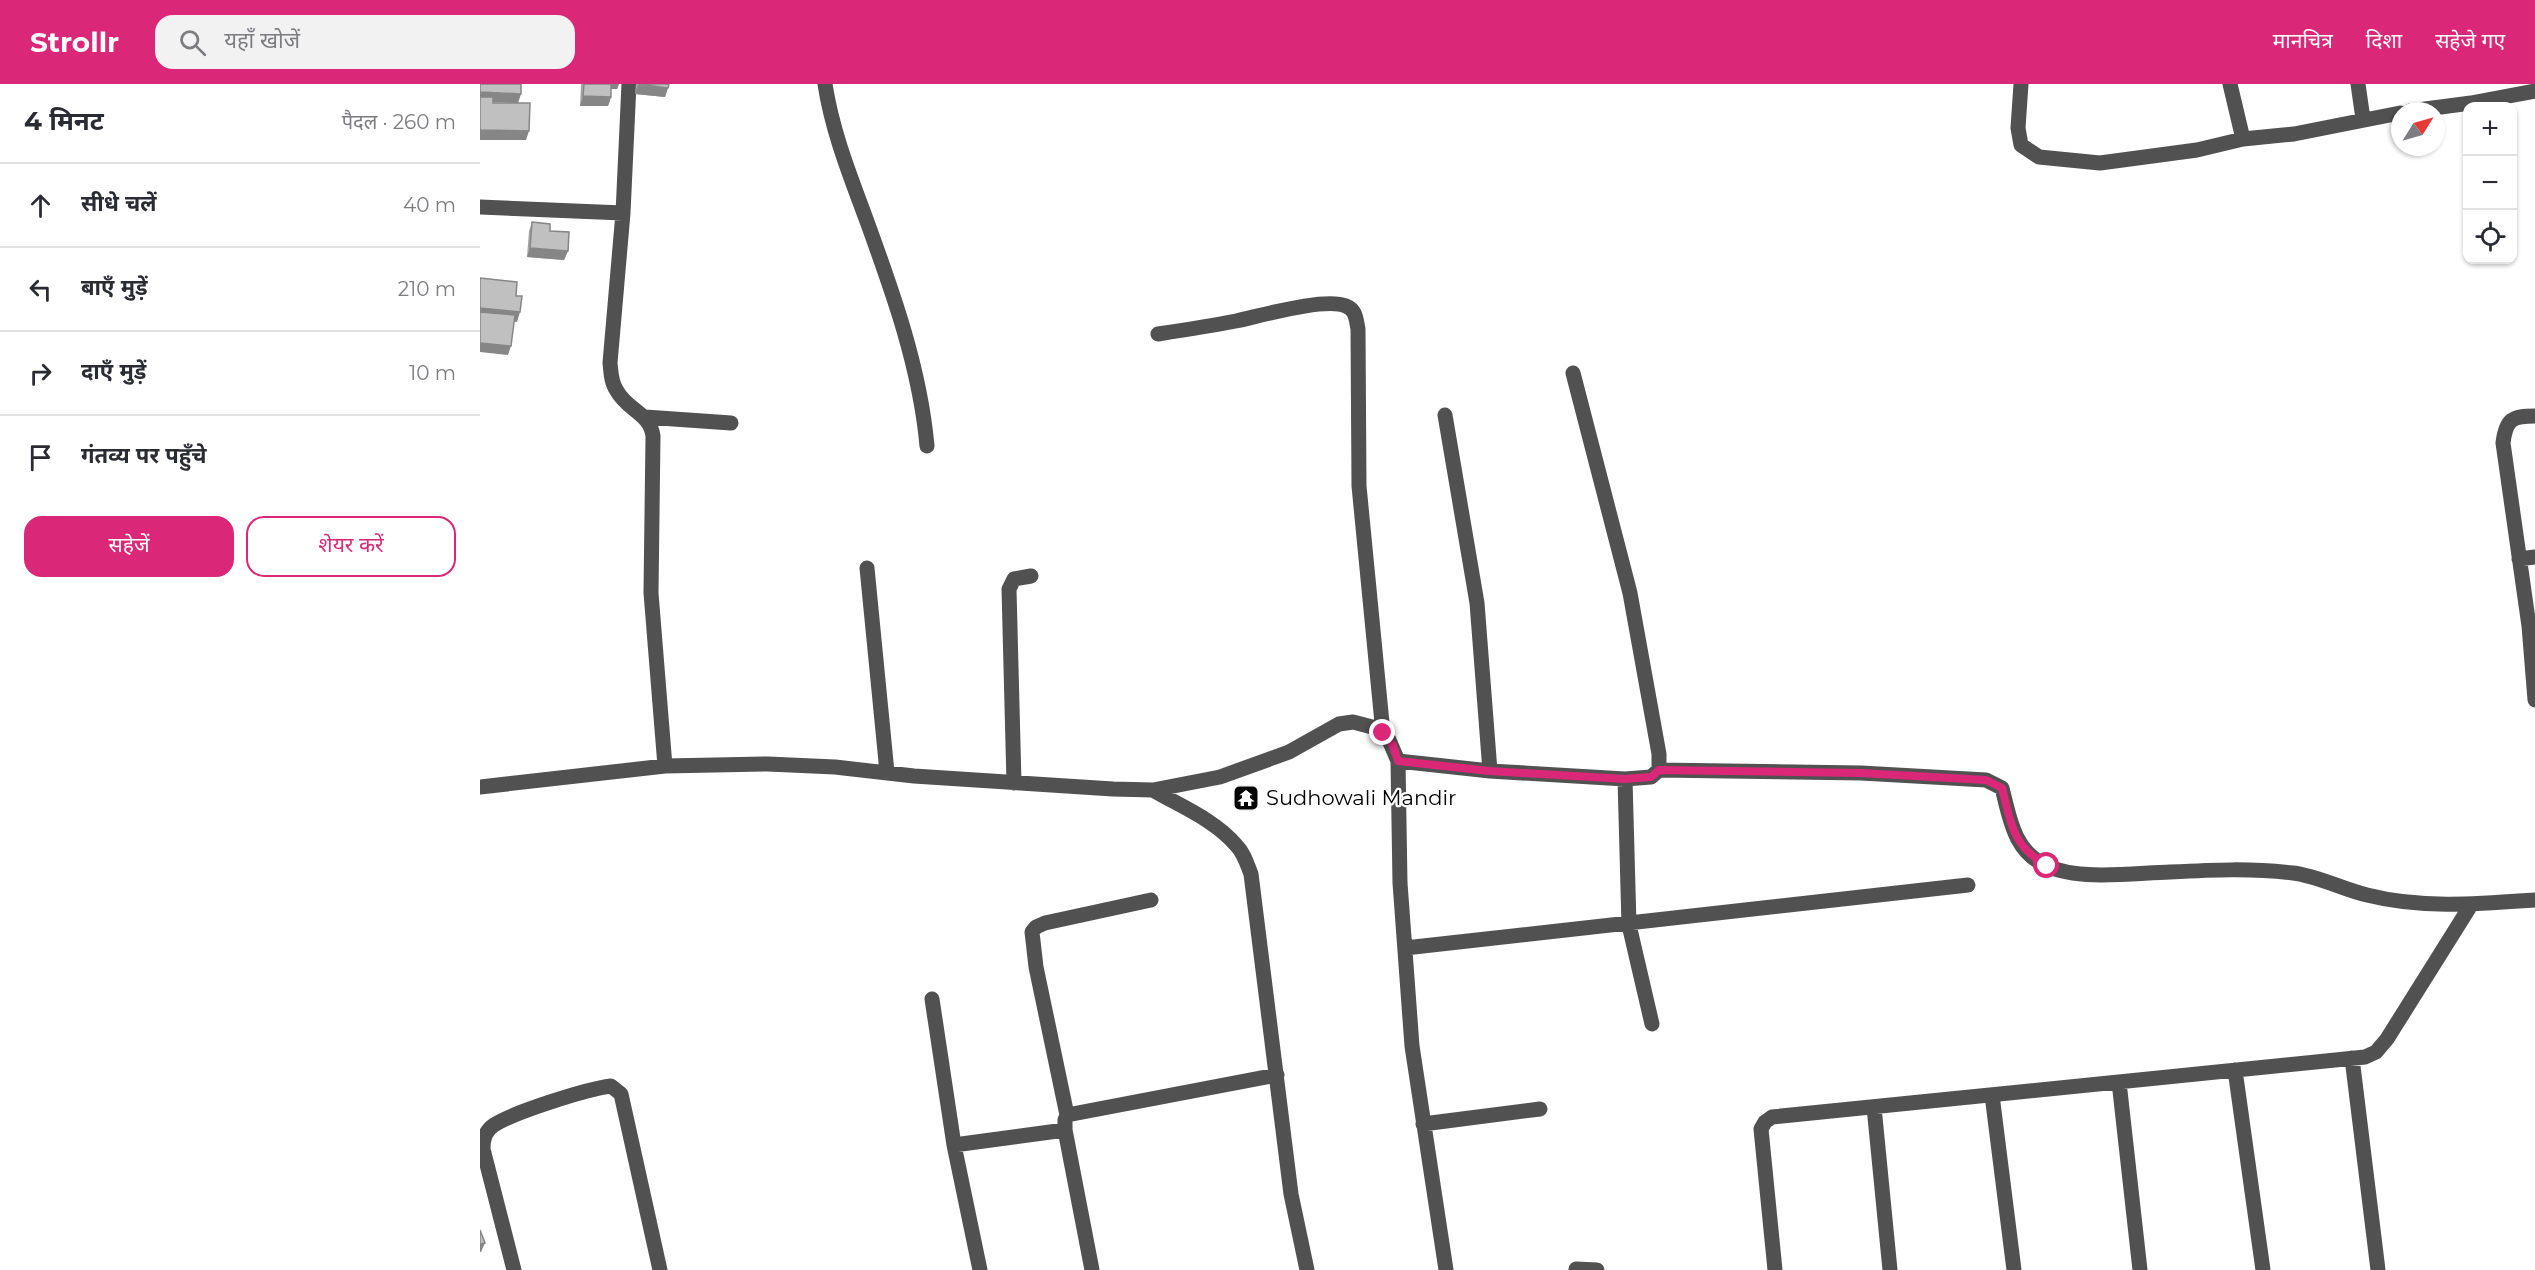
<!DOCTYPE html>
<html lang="hi">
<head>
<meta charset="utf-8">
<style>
	:root { --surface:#fff; --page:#f2f2f3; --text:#2b2b33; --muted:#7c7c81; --line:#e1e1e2; --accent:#db2777 }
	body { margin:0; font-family:Montserrat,"Noto Sans Devanagari",sans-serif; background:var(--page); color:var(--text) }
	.controls { position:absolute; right:18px; top:18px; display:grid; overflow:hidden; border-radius:12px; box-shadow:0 2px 4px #0004 }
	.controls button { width:54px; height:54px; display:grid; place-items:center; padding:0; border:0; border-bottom:2px solid var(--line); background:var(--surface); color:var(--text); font:30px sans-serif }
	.compass { position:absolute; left:1911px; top:18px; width:54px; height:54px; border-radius:50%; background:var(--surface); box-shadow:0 2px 4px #0004; rotate:53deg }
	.stop { position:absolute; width:18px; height:18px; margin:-14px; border:4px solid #db2777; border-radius:50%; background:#fff }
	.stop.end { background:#db2777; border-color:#fff; box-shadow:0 2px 6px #0008 }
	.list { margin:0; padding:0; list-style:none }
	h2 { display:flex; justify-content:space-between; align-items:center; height:78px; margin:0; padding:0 24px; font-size:26px }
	h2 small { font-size:20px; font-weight:400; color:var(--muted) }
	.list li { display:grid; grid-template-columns:39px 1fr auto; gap:18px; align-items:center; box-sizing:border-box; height:84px; padding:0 24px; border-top:2px solid var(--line) }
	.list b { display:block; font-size:22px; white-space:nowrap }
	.list em { font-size:20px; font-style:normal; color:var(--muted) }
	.actions { display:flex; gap:12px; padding:18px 24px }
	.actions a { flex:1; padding:14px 0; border:2px solid var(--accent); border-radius:18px; text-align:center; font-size:21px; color:var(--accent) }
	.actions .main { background:var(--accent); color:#fff }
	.icon { flex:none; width:33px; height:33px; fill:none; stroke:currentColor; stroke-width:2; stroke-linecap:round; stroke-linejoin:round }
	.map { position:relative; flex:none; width:2055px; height:1186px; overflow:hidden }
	header { display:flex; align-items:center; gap:36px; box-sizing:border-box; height:84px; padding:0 30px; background:var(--accent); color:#fff }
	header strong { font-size:28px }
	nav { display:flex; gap:33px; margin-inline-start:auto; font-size:21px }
	.search { width:420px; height:54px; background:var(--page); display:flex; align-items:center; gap:15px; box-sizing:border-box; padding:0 21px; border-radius:18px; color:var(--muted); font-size:22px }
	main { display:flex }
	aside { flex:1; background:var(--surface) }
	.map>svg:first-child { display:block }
</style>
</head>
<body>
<header>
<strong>Strollr</strong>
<div class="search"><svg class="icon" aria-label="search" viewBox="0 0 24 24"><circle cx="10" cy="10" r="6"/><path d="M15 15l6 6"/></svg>यहाँ खोजें</div>
<nav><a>मानचित्र</a><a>दिशा</a><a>सहेजे गए</a></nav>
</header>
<main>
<aside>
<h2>4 मिनट<small>पैदल · 260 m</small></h2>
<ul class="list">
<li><svg class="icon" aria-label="ahead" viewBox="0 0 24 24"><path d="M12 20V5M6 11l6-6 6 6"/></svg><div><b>सीधे चलें</b></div><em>40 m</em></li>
<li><svg class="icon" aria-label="left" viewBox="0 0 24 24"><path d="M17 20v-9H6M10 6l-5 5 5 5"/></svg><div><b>बाएँ मुड़ें</b></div><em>210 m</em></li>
<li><svg class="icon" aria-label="right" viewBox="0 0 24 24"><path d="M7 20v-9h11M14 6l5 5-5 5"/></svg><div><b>दाएँ मुड़ें</b></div><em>10 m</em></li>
<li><svg class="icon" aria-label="arrive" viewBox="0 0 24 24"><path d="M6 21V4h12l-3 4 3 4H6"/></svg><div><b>गंतव्य पर पहुँचे</b></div></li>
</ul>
<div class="actions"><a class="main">सहेजें</a><a>शेयर करें</a></div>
</aside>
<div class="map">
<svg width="2055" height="1186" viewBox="0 0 2055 1186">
	<rect width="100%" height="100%" fill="#fff"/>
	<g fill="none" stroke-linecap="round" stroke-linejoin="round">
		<path stroke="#515151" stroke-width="15" d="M149 0 143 129 130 279C131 288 131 299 137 307 147 326 170 329 173 352L171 509 185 682
			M345 0C352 46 369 89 385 132 412 206 440 283 447 362
			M1541 0 1538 44 1541 61 1559 73 1620 79 1717 66 1763 55 1814 50 1920 29
			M1750 0 1763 55
			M1878 0 1883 35
			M1930 27 1991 19 2055 7
			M0 123 143 129
			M678 250C704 246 730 242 756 237 780 232 845 213 866 222 876 226 876 235 878 245L879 402 903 649
			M965 331 997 519 1010 687
			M2055 332C2032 332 2026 335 2023 359L2049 542 2055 616
			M165 333 251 339
			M2039 475 2055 473
			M387 484 407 688
			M918 677 1010 687 1145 695 1171 693 1179 686V670L1150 509 1093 289
			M1179 686 1381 689 1506 696 1522 704C1530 735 1534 768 1567 782 1600 797 1654 789 1690 788 1731 786 1772 784 1813 789 1838 792 1862 805 1887 811 1942 825 1999 820 2055 816
			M1145 695 1149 841 1172 940
			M534 699 529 505 534 495 551 492
			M0 703 185 682 288 680 355 683 434 692 633 705 673 706 740 693 809 668 859 640 873 638 896 644 909 656 918 677 920 799 932 962 966 1186
			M673 706C700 722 735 736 756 761 764 769 767 780 771 790L811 1110 827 1186
			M925 864 1488 801
			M452 915 474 1061 500 1186
			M1872 974 1898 1186
			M1755 986 1783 1186
			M1639 998 1660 1186
			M1512 1011 1534 1186
			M1394 1023 1410 1186
			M587 1031 556 883 552 848 556 843 565 839 671 816
			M943 1040 1060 1025
			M474 1061 585 1046
			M1096 1185 1117 1186
			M34 1186 3 1065C3 1055 5 1047 14 1041 34 1028 107 1005 131 1002L141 1010 180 1186
			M612 1186 585 1046V1036L587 1031 797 991
			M1295 1186 1281 1045 1285 1038 1292 1033 1885 973 1896 968 1907 955 1991 821"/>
	</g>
	<path fill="#a5a5a5" d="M101 0H139L137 5H131V13L128 22H100Z
		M156 0H189L185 13 155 10Z
		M52 138 70 147 88 167 84 176 47 173 49 147Z"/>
	<path fill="#868686" d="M130 0H139L137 5H128Z
		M158 1 188 4 185 13 155 10Z
		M0 8 41 10 38 19 0 18Z
		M103 12 131 13 128 22H100Z
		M0 46 49 47 46 56H0Z
		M50 164 88 167 84 176 47 173Z
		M0 224 40 228 37 238 0 234Z
		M0 259 31 262 28 271 0 268Z
		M5 1159 1 1168H0V1160Z"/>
	<path fill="#c0c0c0" stroke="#868686" stroke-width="1.5" d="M0 0H41V10L0 8Z
		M104 0H131V13L103 12Z
		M158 0H189L188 4Z
		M0 13H13V19H50L49 47 0 46Z
		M52 138 70 140V147L89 148 88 167 50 164Z
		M0 194 37 198 36 212H42L40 228 0 224Z
		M0 228 35 231 31 262 0 259Z
		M0 1146 5 1159 0 1160Z"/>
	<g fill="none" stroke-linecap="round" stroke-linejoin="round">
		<path stroke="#db2777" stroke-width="8" d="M903 649 913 662 918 677 1010 687 1145 695 1171 693 1179 686 1381 689 1506 696 1522 704C1531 740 1532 761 1567 782"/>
	</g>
	<defs>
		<g id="temple-square" transform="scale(1.35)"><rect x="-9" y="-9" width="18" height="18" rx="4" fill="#000" stroke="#fff"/><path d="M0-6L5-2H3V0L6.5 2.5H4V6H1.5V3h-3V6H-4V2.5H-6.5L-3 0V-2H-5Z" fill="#fff"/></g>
	</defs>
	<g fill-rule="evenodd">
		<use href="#temple-square" x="766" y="714"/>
	</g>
	<g text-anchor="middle" stroke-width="4.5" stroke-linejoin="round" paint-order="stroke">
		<g font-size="21" fill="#000" stroke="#fff" text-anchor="start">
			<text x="786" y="721">Sudhowali Mandir</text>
		</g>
	</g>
</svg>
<div class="controls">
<button>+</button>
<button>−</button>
<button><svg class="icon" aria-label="locate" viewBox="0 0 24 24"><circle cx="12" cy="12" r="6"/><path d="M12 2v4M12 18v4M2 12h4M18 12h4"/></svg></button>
</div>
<svg class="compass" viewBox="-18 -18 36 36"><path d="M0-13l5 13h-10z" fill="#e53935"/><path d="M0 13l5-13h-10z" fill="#7c7c81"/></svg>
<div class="stop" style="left:1567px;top:782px"></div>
<div class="stop end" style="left:903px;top:649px"></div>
</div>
</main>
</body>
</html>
